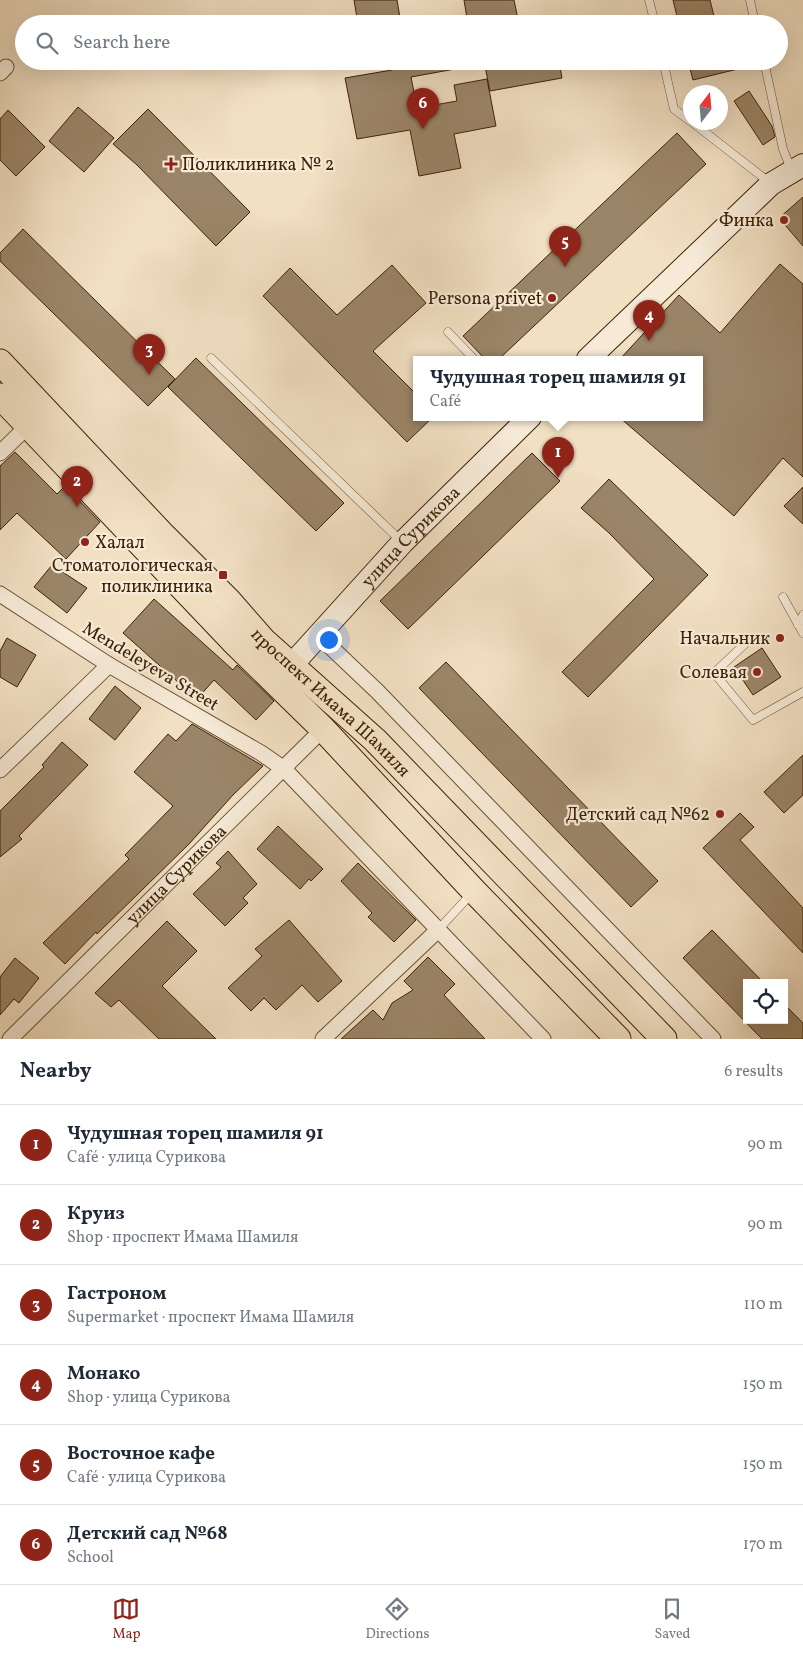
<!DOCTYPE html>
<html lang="en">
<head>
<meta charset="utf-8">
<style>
	:root { --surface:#fff; --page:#f2f2f3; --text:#1f2937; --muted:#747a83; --line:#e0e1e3; --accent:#8f2418 }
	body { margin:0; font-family:Vollkorn,serif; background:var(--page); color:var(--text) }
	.controls { position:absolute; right:15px; bottom:15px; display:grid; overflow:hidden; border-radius:0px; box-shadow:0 5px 20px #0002 }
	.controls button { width:45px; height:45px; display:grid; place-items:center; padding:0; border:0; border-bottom:1px solid var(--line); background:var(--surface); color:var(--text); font:25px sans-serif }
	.compass { position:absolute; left:683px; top:85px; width:45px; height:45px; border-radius:50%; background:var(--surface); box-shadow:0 5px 20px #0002; rotate:16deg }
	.you { position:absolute; left:328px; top:639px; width:18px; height:18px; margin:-12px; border:4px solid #fff; border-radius:50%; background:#1a73e8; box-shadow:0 0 0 8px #1a73e833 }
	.badge { display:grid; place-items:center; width:32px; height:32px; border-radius:50%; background:var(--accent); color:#fff; font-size:16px; font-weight:700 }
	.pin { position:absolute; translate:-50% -41px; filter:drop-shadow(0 1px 2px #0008) }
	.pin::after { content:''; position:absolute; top:26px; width:18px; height:15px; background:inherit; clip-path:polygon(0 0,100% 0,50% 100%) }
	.popup { position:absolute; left:413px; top:356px; width:290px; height:65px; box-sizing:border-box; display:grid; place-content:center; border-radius:0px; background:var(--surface); filter:drop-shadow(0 1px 4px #0005); font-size:16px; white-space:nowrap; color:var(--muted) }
	.popup b { font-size:19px; color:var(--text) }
	.popup::after { content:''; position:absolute; left:50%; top:100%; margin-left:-10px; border:10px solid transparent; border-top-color:var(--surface) }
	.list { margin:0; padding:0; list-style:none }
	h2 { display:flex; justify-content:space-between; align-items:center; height:65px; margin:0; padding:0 20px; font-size:21px }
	h2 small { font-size:16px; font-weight:400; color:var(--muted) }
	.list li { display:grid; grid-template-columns:32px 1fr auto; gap:15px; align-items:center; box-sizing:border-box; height:80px; padding:0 20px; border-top:1px solid var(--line) }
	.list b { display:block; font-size:19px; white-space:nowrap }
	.list p { margin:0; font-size:16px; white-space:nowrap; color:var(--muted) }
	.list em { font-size:16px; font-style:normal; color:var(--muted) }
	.icon { flex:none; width:28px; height:28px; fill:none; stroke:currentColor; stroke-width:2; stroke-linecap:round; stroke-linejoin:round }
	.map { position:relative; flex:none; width:803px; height:1039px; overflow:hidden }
	.search { position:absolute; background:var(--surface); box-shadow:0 5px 20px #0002; left:15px; right:15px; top:15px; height:55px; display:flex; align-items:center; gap:12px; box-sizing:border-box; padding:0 18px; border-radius:28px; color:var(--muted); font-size:19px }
	.sheet { height:545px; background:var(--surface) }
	nav { display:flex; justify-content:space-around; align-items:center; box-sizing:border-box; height:70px; border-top:1px solid var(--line); background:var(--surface); font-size:14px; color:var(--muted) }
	nav a { display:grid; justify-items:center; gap:2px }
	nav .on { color:var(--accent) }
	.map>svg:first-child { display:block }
</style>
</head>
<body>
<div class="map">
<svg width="803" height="1039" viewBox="0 0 803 1039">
	<rect width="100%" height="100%" fill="#f2e0c3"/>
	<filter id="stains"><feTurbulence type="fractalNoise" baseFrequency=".004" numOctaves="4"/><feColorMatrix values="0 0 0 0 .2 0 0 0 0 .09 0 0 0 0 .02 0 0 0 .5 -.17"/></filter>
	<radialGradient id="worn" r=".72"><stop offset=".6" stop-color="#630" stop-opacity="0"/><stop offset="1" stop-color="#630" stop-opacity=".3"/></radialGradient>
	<path fill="#9b8568" stroke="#3d2206" d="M354 0H397L401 24H358Z
		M464 0H514L519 24H500V19L468 24Z
		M673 0H710L716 24H679Z
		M391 61H454L455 69 411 77 417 108 457 101 454 85 487 79 496 126 454 134 461 168 419 176 410 130 357 139 345 78 392 70Z
		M484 61H559L562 78 490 91Z
		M688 61H745L746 67 693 80Z
		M749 91 772 126 775 137 763 145 734 101Z
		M78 107 114 138 84 172 49 141Z
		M148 109 250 212 216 246 137 165 113 144Z
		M8 110 45 147 16 176 0 160V119Z
		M677 133 706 164 499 359H485L463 336Z
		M803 197V246L779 218Z
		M23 229 175 379 148 406 0 261V253Z
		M780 264 803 284V477L783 458 734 516 619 417H699V359H620L679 295 720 333Z
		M392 265 426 303 373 351 417 395V417H433L407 442 263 296 290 268 337 315Z
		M196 358 344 503 316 531 168 387Z
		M15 452 57 494 65 486 100 522 66 559 17 513 0 530V466Z
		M532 453 560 481 408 629 380 601Z
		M609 479 708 575 588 697 562 672 654 579 609 533 581 508Z
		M803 487V524L784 506Z
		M52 565 87 588 67 613 34 587Z
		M154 599 233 670 237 665 274 701 256 720 214 680 197 699 123 633Z
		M7 638 36 655 17 687 0 677V651Z
		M762 648 781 677 753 695 734 667Z
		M446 662 658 881 631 907 419 688Z
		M115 686 141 708 115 740 89 719Z
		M192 724 263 766 233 795 189 844 97 934 96 932 65 964 43 943 129 859 125 855 173 806 134 772 168 734 176 741Z
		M62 742 88 765 19 836 22 839 0 857V811L44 767 42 765Z
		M803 755V795L784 813 764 792Z
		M740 813 754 827 740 840 803 908V953L703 848Z
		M278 826 323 869 311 881 309 879 300 889 257 849Z
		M228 851 257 884 243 898 248 903 225 926 193 894 221 867 216 863Z
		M358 863 416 920 394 942 368 917 372 913 341 881Z
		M289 920 342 981 318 1002 302 985 276 1010 264 998 251 1011 228 988 262 956 255 949Z
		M167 921 197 951 162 986 216 1039H159L119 1000 111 1007 95 993Z
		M712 930 764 983H747V1020H784V1004L803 1023V1039H762L683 958Z
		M428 957 455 984 444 995 485 1039H341L373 1010 383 1020 392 1003 413 990 404 981Z
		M15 958 39 978 19 1003 14 999 0 1015V977Z"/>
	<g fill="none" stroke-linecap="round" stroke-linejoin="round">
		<g stroke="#6a5235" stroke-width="9">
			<path id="lane" d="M649 0 655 24
				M750 0 755 24
				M663 61 674 109 690 121
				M764 61 783 149 791 169
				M692 122 769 182
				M448 332 474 359
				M211 358 401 541
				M783 597 803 633
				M798 625 803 615
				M748 641 714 673 753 720 803 692
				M438 930 472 893"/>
		</g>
		<g stroke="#6a5235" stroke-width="17">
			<g id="street">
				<path d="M0 73 6 67"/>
				<path d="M0 453 33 421"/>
				<path d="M0 594 109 665 261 753 284 769 543 1039"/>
				<path d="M318 635 377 691 713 1039"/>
				<path d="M0 770 109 665"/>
				<path id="s1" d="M10 1039 323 729"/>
				<path d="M323 1039 438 930"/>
			</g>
		</g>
		<g stroke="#3d2206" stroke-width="24">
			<g id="secondary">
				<path d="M588 359 771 184 803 165"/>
				<path id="s2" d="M279 679 402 543 530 417"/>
			</g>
		</g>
		<g stroke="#3d2206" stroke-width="27">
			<g id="primary">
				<path id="s3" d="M0 362 161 533 228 600 263 640 375 740 664 1039"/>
				<path d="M0 396 233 641 323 729 474 891 618 1039"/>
			</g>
		</g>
		<use href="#lane" stroke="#f7ebd8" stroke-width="8"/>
		<use href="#street" stroke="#f7ebd8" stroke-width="15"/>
		<use href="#secondary" stroke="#f7ebd8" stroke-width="22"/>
		<use href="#primary" stroke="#f2e0c3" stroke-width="25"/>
	</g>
	<g fill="#8f2418" stroke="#f7ebd8" stroke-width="2">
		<path d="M168.5 156.5h5v5h5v5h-5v5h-5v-5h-5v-5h5z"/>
		<circle cx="784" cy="220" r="5"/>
		<circle cx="552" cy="298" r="5"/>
		<circle cx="85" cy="542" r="5"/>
		<rect x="218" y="570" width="10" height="10" rx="2.5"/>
		<circle cx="780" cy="638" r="5"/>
		<circle cx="757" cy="672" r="5"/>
		<circle cx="720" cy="814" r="5"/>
	</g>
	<g text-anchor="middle" stroke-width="4.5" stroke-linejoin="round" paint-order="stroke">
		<g font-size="18" fill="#3d2206" stroke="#f7ebd8" text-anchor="end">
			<text x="182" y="170" text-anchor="start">Поликлиника № 2</text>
			<text x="774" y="226">Финка</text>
			<text x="542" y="304">Persona privet</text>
			<text x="95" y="548" text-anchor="start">Халал</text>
			<text x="213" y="571">Стоматологическая<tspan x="213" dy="21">поликлиника</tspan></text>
			<text x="770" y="644">Начальник</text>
			<text x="747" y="678">Солевая</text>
			<text x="710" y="820">Детский сад №62</text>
		</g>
		<g font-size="18" fill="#3d2206" stroke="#f7ebd8">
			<text dy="6" stroke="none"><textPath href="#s2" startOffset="194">улица Сурикова</textPath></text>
			<text transform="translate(151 666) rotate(31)" y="6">Mendeleyeva Street</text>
			<text dy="6" stroke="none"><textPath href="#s3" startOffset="475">проспект Имама Шамиля</textPath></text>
			<text dy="6" stroke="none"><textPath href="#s1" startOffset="234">улица Сурикова</textPath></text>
		</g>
	</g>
	<rect width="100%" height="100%" filter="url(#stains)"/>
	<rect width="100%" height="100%" fill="url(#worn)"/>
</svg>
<div class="controls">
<button><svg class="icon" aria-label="locate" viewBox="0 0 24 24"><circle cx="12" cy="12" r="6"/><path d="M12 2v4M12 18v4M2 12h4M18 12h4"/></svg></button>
</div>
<svg class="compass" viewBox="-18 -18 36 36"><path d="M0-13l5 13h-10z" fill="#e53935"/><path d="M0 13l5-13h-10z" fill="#747a83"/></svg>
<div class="you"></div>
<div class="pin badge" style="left:558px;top:478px">1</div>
<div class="popup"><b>Чудушная торец шамиля 91</b>Café</div>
<div class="pin badge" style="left:77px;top:507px">2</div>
<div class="pin badge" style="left:149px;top:375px">3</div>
<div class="pin badge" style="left:649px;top:341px">4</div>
<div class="pin badge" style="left:565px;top:267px">5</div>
<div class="pin badge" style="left:423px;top:129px">6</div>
<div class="search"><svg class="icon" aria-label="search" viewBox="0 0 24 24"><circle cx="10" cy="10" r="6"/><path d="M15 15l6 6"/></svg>Search here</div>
</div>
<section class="sheet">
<h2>Nearby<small>6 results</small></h2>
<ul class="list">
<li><span class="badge">1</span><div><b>Чудушная торец шамиля 91</b><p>Café · улица Сурикова</p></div><em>90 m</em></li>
<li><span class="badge">2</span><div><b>Круиз</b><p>Shop · проспект Имама Шамиля</p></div><em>90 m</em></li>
<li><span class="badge">3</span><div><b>Гастроном</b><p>Supermarket · проспект Имама Шамиля</p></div><em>110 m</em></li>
<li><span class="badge">4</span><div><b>Монако</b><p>Shop · улица Сурикова</p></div><em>150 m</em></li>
<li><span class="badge">5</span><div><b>Восточное кафе</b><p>Café · улица Сурикова</p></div><em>150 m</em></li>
<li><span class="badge">6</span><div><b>Детский сад №68</b><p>School</p></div><em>170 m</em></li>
</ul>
</section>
<nav>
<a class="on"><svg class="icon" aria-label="map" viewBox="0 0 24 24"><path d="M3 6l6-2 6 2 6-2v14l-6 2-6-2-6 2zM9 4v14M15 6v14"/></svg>Map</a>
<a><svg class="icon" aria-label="directions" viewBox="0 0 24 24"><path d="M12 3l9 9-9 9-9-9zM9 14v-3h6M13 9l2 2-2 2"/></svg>Directions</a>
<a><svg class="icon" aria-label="saved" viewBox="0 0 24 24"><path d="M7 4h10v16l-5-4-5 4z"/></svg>Saved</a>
</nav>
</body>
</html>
